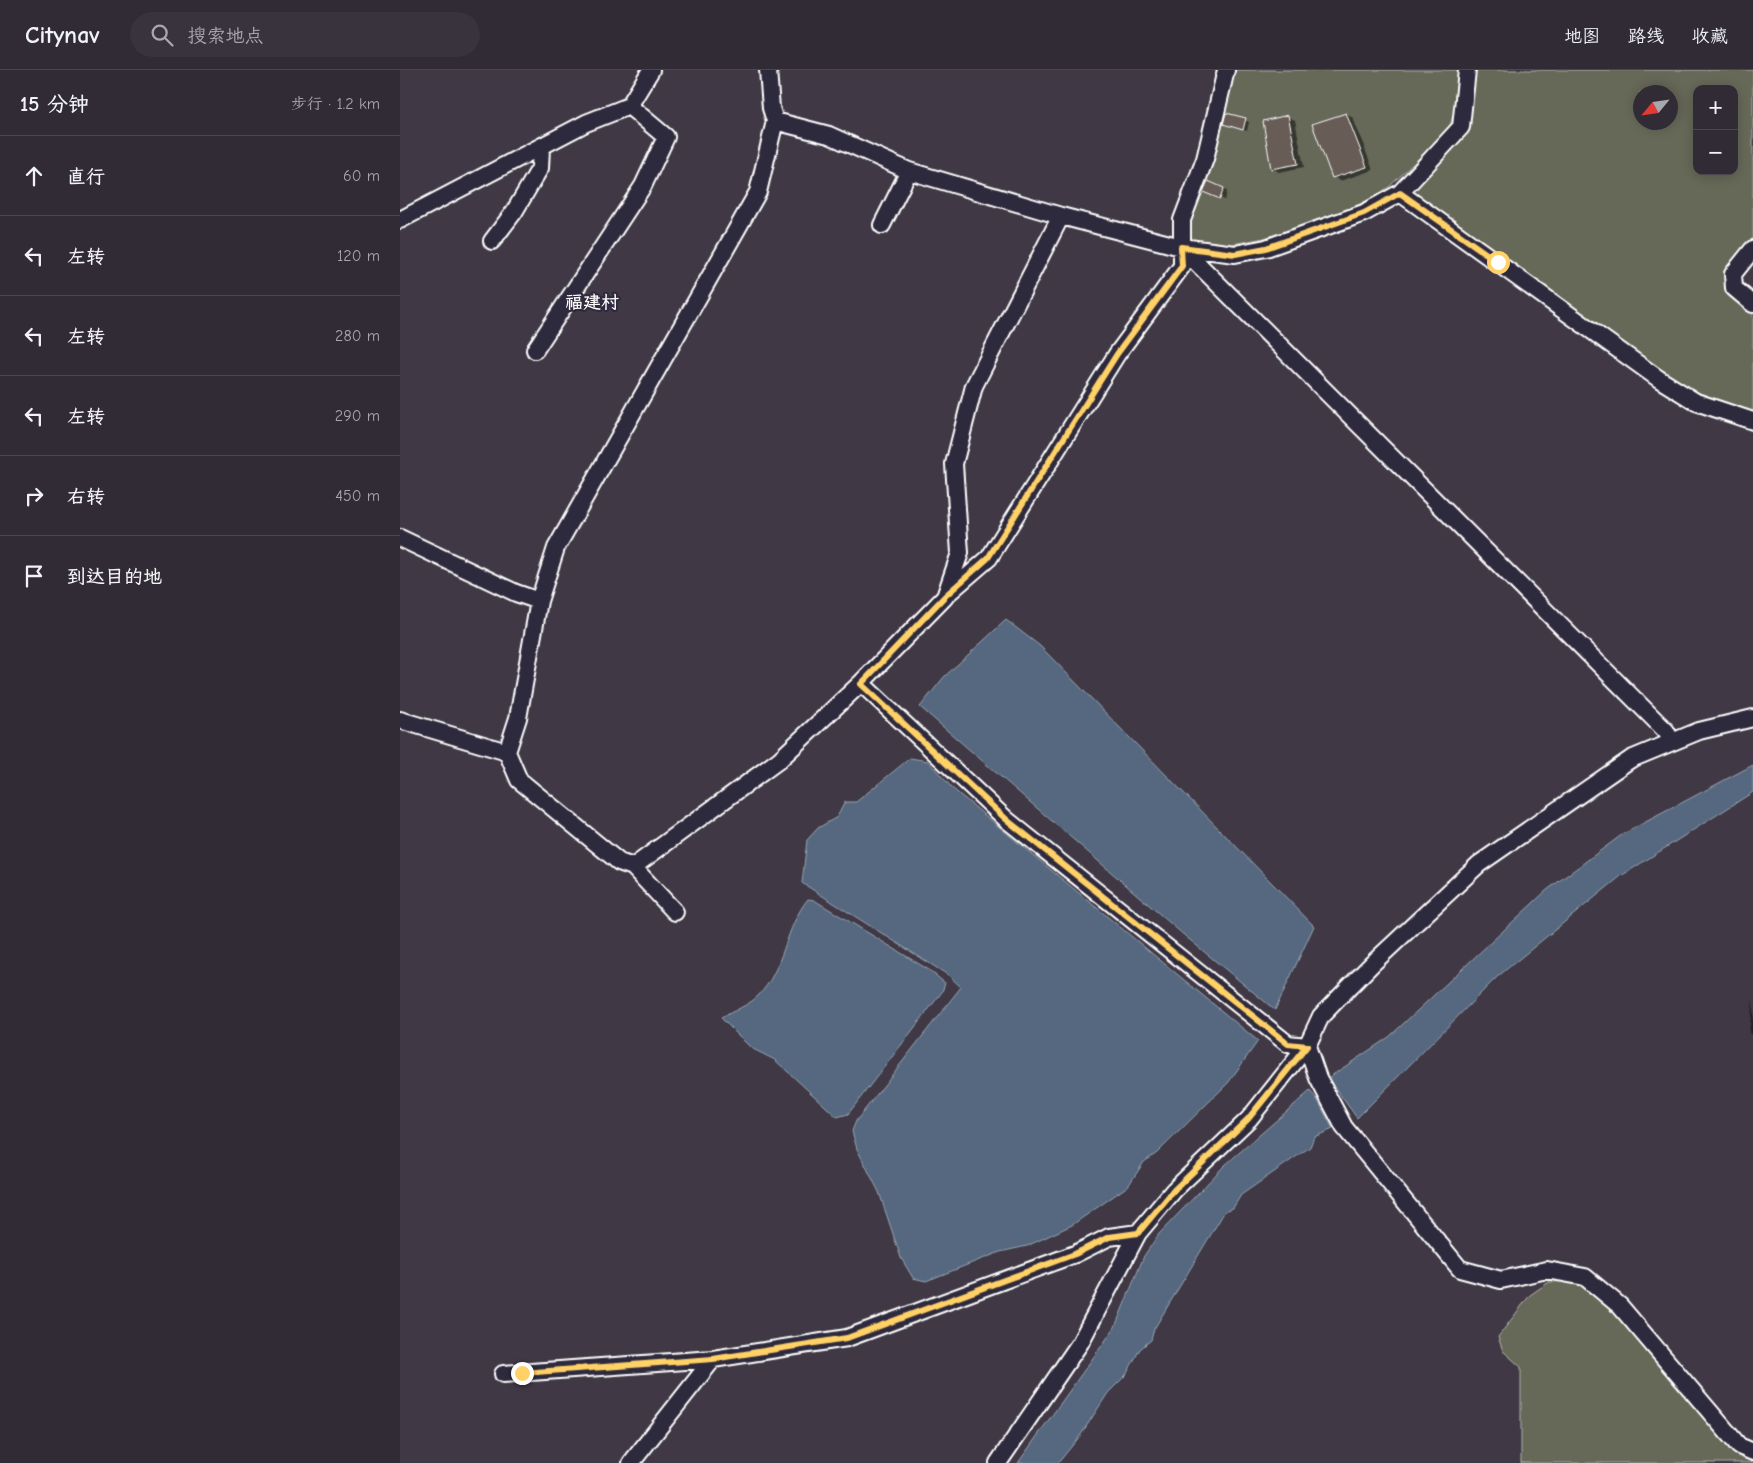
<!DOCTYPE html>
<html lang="zh">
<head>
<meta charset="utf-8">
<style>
	:root { --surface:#302b34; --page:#38333c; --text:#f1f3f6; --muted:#a8a7ac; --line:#4b474f }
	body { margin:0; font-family:"Comic Neue","LXGW WenKai TC",sans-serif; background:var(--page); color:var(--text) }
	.controls { position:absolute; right:15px; top:15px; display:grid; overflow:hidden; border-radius:10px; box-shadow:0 2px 12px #0003 }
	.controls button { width:45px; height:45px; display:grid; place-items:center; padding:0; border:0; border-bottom:1px solid var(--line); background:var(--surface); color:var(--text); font:25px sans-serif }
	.compass { position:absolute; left:1233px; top:15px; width:45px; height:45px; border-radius:50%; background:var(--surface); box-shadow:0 2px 12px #0003; rotate:241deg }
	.stop { position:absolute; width:15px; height:15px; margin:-11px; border:4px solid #ffd166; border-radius:50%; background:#fff }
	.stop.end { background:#ffd166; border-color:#fff; box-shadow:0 1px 5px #0008 }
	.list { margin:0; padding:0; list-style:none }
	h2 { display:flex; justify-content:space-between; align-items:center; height:65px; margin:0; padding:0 20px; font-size:21px }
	h2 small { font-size:16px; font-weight:400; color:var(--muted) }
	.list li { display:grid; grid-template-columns:32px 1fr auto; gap:15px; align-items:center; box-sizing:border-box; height:80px; padding:0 20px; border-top:1px solid var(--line) }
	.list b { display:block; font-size:19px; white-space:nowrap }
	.list em { font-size:16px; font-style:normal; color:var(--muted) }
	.icon { flex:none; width:28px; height:28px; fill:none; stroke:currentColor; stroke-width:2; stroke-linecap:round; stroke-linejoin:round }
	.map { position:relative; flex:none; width:1353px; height:1393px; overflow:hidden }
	header { display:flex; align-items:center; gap:30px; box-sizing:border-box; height:70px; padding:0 25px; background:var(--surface); border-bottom:1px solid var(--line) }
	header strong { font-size:24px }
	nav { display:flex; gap:28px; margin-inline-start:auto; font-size:18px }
	.search { width:350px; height:45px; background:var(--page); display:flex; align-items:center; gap:12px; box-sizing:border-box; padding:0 18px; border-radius:28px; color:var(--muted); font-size:19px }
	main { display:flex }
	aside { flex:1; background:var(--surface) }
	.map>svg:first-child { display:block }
</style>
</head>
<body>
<header>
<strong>Citynav</strong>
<div class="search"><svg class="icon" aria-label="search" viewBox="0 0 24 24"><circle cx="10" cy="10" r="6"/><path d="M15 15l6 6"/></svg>搜索地点</div>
<nav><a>地图</a><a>路线</a><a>收藏</a></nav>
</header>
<main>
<aside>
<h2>15 分钟<small>步行 · 1.2 km</small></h2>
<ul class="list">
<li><svg class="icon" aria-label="ahead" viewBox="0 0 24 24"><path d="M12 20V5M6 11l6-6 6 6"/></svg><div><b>直行</b></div><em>60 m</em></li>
<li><svg class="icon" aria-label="left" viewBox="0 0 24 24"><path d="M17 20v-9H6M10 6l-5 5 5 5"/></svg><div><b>左转</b></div><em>120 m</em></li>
<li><svg class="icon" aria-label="left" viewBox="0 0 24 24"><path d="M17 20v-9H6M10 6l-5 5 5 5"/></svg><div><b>左转</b></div><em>280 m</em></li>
<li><svg class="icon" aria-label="left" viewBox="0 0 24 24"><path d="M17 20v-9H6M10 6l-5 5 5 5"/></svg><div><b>左转</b></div><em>290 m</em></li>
<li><svg class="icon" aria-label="right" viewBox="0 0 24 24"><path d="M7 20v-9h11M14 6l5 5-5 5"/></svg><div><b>右转</b></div><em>450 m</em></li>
<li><svg class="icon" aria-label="arrive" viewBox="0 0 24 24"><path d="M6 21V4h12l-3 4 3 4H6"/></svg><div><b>到达目的地</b></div></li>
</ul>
</aside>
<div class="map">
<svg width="1353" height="1393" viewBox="0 0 1353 1393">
	<rect width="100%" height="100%" fill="#403945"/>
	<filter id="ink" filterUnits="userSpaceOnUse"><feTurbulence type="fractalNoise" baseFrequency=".02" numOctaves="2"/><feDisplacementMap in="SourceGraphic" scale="10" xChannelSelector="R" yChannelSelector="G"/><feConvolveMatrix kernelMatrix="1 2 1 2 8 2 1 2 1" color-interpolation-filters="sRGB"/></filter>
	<g filter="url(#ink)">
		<path fill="#666759" stroke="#b2b3ac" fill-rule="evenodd" d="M827 0H1060L1056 35 1049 59 990 116 970 130 918 151 864 168 827 175 784 171Z
			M1070 0H1353V169L1327 201 1353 238V342L1294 321 1188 251 1008 121 1063 58ZM1297 19H1334V101H1297ZM1240 22H1270V52H1240Z
			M1184 1211 1218 1239 1335 1379 1353 1393H1121V1297L1103 1281 1098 1267 1130 1225 1149 1212Z"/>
		<path fill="#54677f" stroke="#98a4b2" d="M606 550 640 576 914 856 875 940 785 866 520 637 544 607Z
			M510 688 528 691 553 719 858 971 828 1013 757 1083 744 1092 728 1116 672 1155 627 1176 600 1182 526 1211 513 1208 501 1188 479 1122 457 1079 452 1061 456 1051 561 917 548 905 402 813 407 770 418 758 437 747 445 732H456Z
			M1353 695V722L1221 806 1097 907 957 1048 928 1008 989 967 1147 820 1223 764Z
			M408 829 414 830 529 900 545 913 542 922 448 1044 437 1047 375 990 351 978 321 948C333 941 349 935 358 926 384 900 385 857 408 829Z
			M910 1021 917 1029 933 1059 914 1067 910 1077 841 1125 833 1138 825 1141 754 1259 751 1270 740 1279 726 1305 708 1323 680 1366 658 1393H618L715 1257 744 1186 759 1164 824 1096Z"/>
		<path fill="#0007" d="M946 44 953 48 973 100 940 111 933 107Z
			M888 47 895 50 904 97 879 102 872 98Z
			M845 50 849 52 847 61 825 54Z
			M823 119 827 121 825 130 809 124Z
			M1353 929V965L1349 963Z"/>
		<path fill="#675b57" stroke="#fff" d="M826 43 846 48 843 60 823 54Z
			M946 43 967 97 932 108 912 54Z
			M888 45 898 94 871 99 863 51Z
			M808 111 824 118 820 129 803 122Z"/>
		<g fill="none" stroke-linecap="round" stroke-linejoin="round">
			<g stroke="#fff" stroke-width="20">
				<path id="street" d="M368 0 371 38 375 51 358 122 156 478 139 531 118 648 107 682 119 710 219 792 233 797 379 690 461 613 545 527 560 483 554 394 574 316 661 146
					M375 51 429 65 509 101 661 146 781 177 835 184 866 178 964 143 1000 123 1061 57 1067 0
					M1000 123 1259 309 1296 332 1353 351
					M0 150 186 53 229 36 251 0
					M482 155 509 101
					M92 171 114 142 140 98 141 78
					M781 177 1266 661 1272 672
					M1353 179 1333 204 1334 218 1353 234
					M135 280 243 116 266 67 229 36
					M0 468 116 523 139 531
					M546 525 589 488 717 284 782 196V150L805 89 826 0
					M461 613 607 750 888 974 907 976
					M1353 648 1299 661 1231 689 1079 794 973 893 921 946 907 976 918 1008 944 1057 1060 1199 1101 1210 1147 1200 1185 1207 1220 1236 1339 1376 1353 1382
					M0 650 107 682
					M232 796 275 842
					M103 1304 313 1289 447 1268 675 1184 709 1167 738 1163
					M231 1393 313 1289
					M598 1393 680 1273 738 1163 774 1120 849 1049 907 976"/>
			</g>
			<use href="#street" stroke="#2f2a3d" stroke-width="16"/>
		</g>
	</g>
	<g fill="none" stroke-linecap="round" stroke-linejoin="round" filter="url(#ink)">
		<path stroke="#ffd166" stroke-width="6" d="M122 1303 313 1289 447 1268 675 1184 709 1167 738 1163 774 1120 848 1049 907 976 888 974 607 750 461 614 545 526 588 488 717 284 782 196 781 177 835 184 866 178 964 143 1000 123 1098 192"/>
	</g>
	<g text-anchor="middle" stroke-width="4.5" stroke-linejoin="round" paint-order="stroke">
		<g font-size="18" font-weight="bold" fill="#fff" stroke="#2f2a3d">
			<text x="192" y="238">福建村</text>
		</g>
	</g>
</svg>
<div class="controls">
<button>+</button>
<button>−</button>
</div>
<svg class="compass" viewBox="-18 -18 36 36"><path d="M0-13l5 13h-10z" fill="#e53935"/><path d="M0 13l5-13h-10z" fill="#a8a7ac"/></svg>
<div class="stop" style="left:1098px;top:192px"></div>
<div class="stop end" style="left:122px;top:1303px"></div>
</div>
</main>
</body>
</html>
